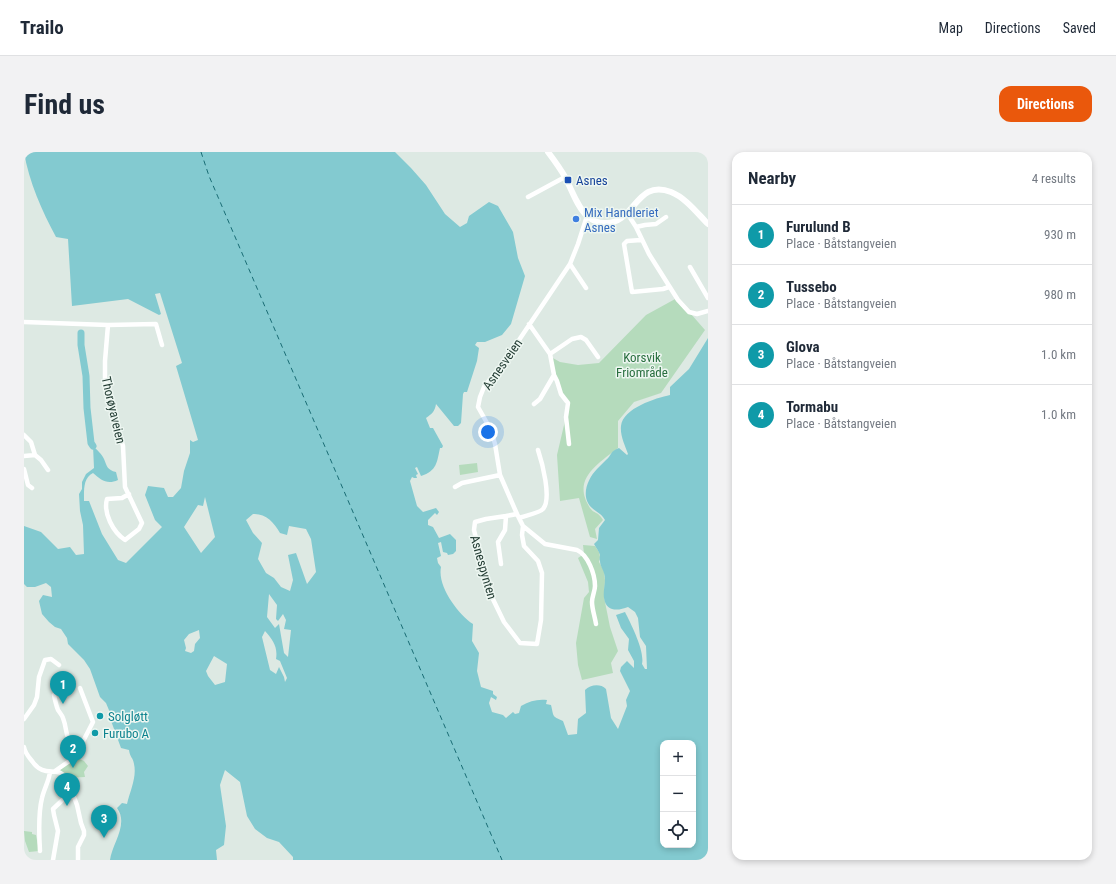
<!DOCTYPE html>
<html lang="en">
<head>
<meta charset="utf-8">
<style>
	:root { --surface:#fff; --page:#f2f2f3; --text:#1f2937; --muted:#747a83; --line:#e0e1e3; --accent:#ea580c }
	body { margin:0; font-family:"Roboto Condensed",sans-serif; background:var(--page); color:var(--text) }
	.controls { position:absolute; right:12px; bottom:12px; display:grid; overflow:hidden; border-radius:8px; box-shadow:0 2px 6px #0003 }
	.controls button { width:36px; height:36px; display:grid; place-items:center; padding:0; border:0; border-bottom:1px solid var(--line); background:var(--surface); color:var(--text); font:20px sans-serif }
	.you { position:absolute; left:464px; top:280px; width:14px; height:14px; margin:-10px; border:3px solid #fff; border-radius:50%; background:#1a73e8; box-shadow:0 0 0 6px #1a73e833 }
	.badge { display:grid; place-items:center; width:26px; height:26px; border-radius:50%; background:var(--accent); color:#fff; font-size:13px; font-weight:700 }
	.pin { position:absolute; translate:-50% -33px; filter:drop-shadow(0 1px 2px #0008) }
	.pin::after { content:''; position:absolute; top:21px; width:14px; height:12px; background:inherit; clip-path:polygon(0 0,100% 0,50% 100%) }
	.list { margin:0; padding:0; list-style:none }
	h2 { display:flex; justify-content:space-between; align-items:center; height:52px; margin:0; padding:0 16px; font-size:17px }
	h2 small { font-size:13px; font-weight:400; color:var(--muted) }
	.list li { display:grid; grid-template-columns:26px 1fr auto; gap:12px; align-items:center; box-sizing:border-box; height:60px; padding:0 16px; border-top:1px solid var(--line) }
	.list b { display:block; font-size:15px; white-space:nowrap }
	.list p { margin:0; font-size:13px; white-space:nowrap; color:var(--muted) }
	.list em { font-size:13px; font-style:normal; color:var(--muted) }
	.icon { flex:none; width:22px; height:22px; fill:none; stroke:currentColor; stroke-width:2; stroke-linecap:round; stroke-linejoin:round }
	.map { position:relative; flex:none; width:684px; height:708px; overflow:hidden; border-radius:12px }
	header { display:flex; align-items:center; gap:24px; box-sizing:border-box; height:56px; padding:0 20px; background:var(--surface); border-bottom:1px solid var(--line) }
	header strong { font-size:19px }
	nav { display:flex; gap:22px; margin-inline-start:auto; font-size:14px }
	.intro { display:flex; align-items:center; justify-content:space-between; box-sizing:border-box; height:96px; padding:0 24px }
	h1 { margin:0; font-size:28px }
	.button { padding:10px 18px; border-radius:12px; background:var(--accent); color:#fff; font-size:14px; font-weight:700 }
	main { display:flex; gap:24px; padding:0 24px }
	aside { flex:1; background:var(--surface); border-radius:12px; box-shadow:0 2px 6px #0003 }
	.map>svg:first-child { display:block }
</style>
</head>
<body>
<header>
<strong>Trailo</strong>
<nav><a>Map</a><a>Directions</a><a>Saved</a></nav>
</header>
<div class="intro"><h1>Find us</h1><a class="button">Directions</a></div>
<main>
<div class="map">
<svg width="684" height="708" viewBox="0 0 684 708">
	<rect width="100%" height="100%" fill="#dde9e3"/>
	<path fill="#b5dbbc" d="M653 146 681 178 637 241 610 250 594 269V296C574 312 547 327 566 356 570 362 574 359 579 368L571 377 573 387 566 385 555 346 536 349 533 303 544 256 538 244 527 205 536 210 554 213 575 211 622 163Z
		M453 311 454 320 436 323 435 313Z
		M559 393 571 394 575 400 576 405 575 410 580 419 581 428 580 445 586 475 594 499 587 511 589 521 558 528 554 513 552 491 560 446 565 440 564 430 554 406 560 402Z
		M51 605 60 609 64 614 60 620 61 625 44 626 35 617Z
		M0 679 8 680V682L12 683 15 699 5 700 1 689Z"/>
	<path fill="#83cad0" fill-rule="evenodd" d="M0 0H371L387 16 402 33 421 62 436 75 443 71 445 64 465 50 474 54 489 80 494 106 501 124 487 172 478 183 461 190H453L451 193 455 196 453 209 443 240H440L439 242 437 271 434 274H430L412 252C411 259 408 262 402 266L406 276H409L419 294 418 296H416C413 310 413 319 397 324L393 315 391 316 394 322 392 323 393 326H390L388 325 386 329 393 354 399 360 412 356 415 360 413 363 411 361 404 368V373L409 375 415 386 426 382 432 388V399L429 402 424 403 423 401 419 400 417 390 414 391 417 404 413 406 414 411 417 415C413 434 434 462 449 472L448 489 455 501 453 519 457 535 469 539V542L473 545 472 548 467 545 465 551 468 560 479 563 482 566 489 560 491 562 495 561 497 554C506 549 513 547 523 548L522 552 527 553C530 564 527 564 539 569L544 583 553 582 554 567 562 561 561 538C566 533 576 531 582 537L587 566 594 577 603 554 602 548 606 539 596 519 597 515 603 509 610 516V509L604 498 605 487 597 476 592 463 601 460C607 472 621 499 618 512L621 517H623L622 494 616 485 614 466 611 460 604 455C594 459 582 460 580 446 579 440 581 433 581 427 581 419 576 415 576 409 575 407 576 405 576 403 575 399 572 396 570 392L574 388 575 376 581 368C576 359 568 359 564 351 558 340 565 325 573 317 576 314 579 311 582 308 588 303 586 299 595 296L603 303 604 302C601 293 596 284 597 274 599 256 632 246 646 243V235L665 217 684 186V708H269V705L255 690 243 686 231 677 223 664 216 630 201 618 196 633 202 674 200 693 192 698 193 708H86C88 692 105 672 93 656L98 651 103 652C106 639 113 625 110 612 109 605 106 606 105 598L97 596 86 566 87 563 82 551 76 545 66 517 60 508 44 492 43 486 37 477 31 475 25 470 18 462 15 449 19 443 28 445 27 435 22 431 11 435H3L0 432V374L17 380 34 397 46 395 52 403 60 402 59 373 56 359 55 342 58 337V330L62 322 70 316 69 294C73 298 78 302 80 307 83 314 83 318 92 320L94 328C83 333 77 328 69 321 59 326 60 338 60 349H65L78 382 94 408 102 411 138 375 131 368 121 343 124 334 140 336 144 345H149L157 336 160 319 166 301V288L169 290 174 288 152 214 158 211 136 141 131 142 137 162 135 163 104 147 48 154 44 87 32 85C18 59 5 30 0 0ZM181 345 191 385 177 401 160 375 174 353 179 354ZM229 362C241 361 250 370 256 381L263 383 265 374 282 377 287 387 292 420 283 432 272 401 264 403 269 428 266 439 257 435 250 426 242 421 234 407 238 391 229 381 222 368ZM245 442 253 453 252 467 254 469 259 462 262 468 260 477 267 478 264 505 260 501 255 472 251 476 243 465ZM175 478 176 486 171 492 170 499 167 501 161 499 162 496 160 488 165 482ZM241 479C249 488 254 495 252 507L256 509 263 526 261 530 260 525 255 515 252 522 246 518 238 485ZM190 504 203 512 201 530 191 533 184 524 182 519ZM639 591H669V693H639Z"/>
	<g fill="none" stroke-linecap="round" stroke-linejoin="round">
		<path stroke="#83cad0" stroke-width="7" d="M57 181V193L62 224 63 256 67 291 69 294"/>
		<path stroke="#196c74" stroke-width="1" stroke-dasharray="5 4" stroke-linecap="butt" d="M177 0 185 24 478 708"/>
		<path stroke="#fff" stroke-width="4.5" d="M504 45 541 25
			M603 61 612 75 625 102 654 148 665 160 673 162 684 159
			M563 64 554 92 546 112 481 209 460 235 456 245 454 255 467 278 471 292 476 323 493 362 499 374 521 392 553 398C564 403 571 422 571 434 571 439 568 444 568 450 568 457 571 465 572 472
			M612 75 621 73 632 72 642 65
			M617 88 603 89 600 92 608 140 639 137 645 135
			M546 112 562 136
			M666 115 684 146
			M0 170 84 173 132 172 138 193
			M505 172 526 202 530 223 516 247 510 252
			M84 173 81 209V227L99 294 101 335 118 371 115 377 101 388C89 380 79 361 83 347L98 346 105 342
			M526 202 548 187 557 185 562 188 574 205
			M530 223 533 229 537 242 544 251 542 265 545 292
			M0 283 7 290 11 303
			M0 304 11 303 17 308 24 318
			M0 317 4 333 8 336
			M431 335 438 331 476 323
			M482 364 462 367 451 370 450 378 465 439 480 470 496 491 513 492 517 468 518 421 514 409 500 394 498 383 499 374
			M495 366C500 364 516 361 519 357 528 347 518 310 514 298
			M477 412 474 390 481 378 482 364 493 362
			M30 543C31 548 32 553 34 558 36 561 38 563 39 566 45 582 38 584 55 596
			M0 567 10 553 13 545 15 525 21 508 27 507 35 513
			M0 595C1 601 4 604 8 609 21 628 33 612 43 627L53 653 57 671 60 679V683L54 695V708
			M31 619 44 610 52 603 69 570 56 536
			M16 699C15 683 14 662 18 646 20 637 25 629 26 620
			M29 708 34 679 30 663 29 657 47 640"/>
		<path stroke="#fff" stroke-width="6" d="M524 0C530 8 536 16 541 25 548 38 553 55 564 65 569 69 575 71 581 71 611 72 612 26 647 40 662 46 673 61 684 72"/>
	</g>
	<rect fill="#1a4fb4" stroke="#edf6f1" stroke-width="1.5" x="540" y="24" width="8" height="8" rx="2"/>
	<circle fill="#3f7fe0" stroke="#edf6f1" stroke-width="1.5" cx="552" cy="67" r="4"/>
	<g fill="#0f9aa8" stroke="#edf6f1" stroke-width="1.5">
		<circle cx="76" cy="564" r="4"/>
		<circle cx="71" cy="581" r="4"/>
	</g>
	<g text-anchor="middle" stroke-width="3" stroke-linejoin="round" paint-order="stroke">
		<g font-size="13" fill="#164399" stroke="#edf6f1" text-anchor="start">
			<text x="552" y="33">Asnes</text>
		</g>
		<g font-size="13" fill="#366cbe" stroke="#edf6f1" text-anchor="start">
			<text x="560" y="65">Mix Handleriet<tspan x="560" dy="15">Asnes</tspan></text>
		</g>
		<g font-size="13" fill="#296f3f" stroke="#edf6f1">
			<text x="618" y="210">Korsvik<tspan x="618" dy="15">Friområde</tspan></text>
		</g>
		<g font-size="13" fill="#1f3930" stroke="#edf6f1">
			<text transform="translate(478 212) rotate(-55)" y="5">Asnesveien</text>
			<text transform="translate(90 258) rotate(77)" y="5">Thorøyaveien</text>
			<text transform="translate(460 415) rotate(74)" y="5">Asnespynten</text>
		</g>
		<g font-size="13" fill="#0d838f" stroke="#edf6f1" text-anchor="start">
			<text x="84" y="569">Solgløtt</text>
			<text x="79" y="586">Furubo A</text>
		</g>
	</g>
</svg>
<div class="controls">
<button>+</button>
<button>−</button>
<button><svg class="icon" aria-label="locate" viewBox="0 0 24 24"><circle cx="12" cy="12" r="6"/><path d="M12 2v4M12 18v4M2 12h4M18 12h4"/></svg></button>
</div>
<div class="you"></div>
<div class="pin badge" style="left:39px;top:552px;background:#0f9aa8">1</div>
<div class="pin badge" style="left:49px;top:616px;background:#0f9aa8">2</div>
<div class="pin badge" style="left:80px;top:686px;background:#0f9aa8">3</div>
<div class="pin badge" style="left:43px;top:654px;background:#0f9aa8">4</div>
</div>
<aside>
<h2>Nearby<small>4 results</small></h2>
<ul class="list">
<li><span class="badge" style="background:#0f9aa8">1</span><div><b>Furulund B</b><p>Place · Båtstangveien</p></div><em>930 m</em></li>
<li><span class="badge" style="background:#0f9aa8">2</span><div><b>Tussebo</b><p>Place · Båtstangveien</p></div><em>980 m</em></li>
<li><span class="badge" style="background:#0f9aa8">3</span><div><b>Glova</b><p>Place · Båtstangveien</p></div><em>1.0 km</em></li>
<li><span class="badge" style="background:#0f9aa8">4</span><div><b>Tormabu</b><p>Place · Båtstangveien</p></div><em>1.0 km</em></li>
</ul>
</aside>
</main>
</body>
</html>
